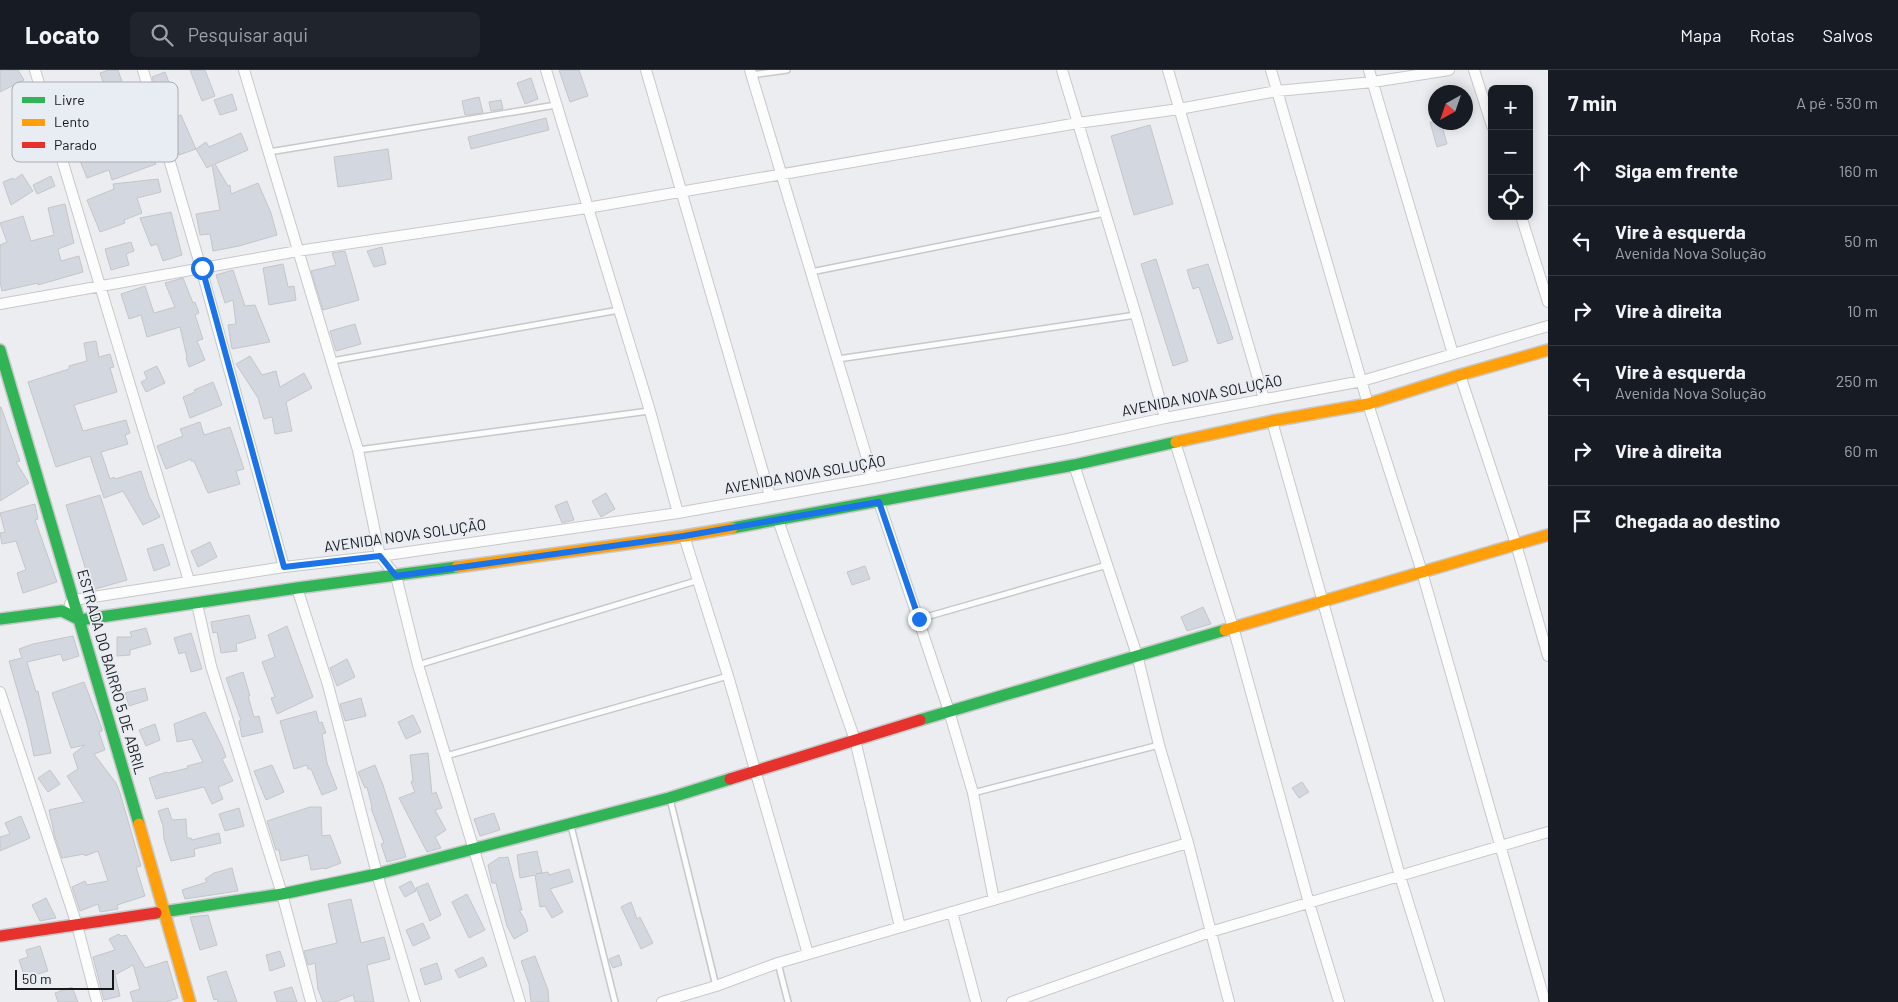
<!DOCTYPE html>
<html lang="pt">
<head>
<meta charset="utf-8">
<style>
	:root { --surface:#171b24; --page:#20242c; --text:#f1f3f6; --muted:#9ea1a6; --line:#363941 }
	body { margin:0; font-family:Barlow,sans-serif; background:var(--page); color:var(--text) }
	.controls { position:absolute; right:15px; top:15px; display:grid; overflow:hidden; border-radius:8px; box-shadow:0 2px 12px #0003 }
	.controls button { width:45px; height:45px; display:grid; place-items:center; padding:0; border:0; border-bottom:1px solid var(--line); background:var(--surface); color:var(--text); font:25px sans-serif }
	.compass { position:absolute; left:1428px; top:15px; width:45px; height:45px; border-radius:50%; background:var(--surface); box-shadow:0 2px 12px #0003; rotate:220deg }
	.scale { position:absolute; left:15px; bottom:12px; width:99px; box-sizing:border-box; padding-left:5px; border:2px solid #16171a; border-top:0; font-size:14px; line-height:18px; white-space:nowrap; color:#16171a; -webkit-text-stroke:4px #e8ecf3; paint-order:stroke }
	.stop { position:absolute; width:15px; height:15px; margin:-11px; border:4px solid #1a73e8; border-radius:50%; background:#fff }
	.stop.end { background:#1a73e8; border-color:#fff; box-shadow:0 1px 5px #0008 }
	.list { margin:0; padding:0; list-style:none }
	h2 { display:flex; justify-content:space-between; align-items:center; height:65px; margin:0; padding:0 20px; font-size:21px }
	h2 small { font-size:16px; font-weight:400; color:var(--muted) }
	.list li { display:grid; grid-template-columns:32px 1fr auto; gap:15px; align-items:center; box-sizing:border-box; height:70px; padding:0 20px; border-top:1px solid var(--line) }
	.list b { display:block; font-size:19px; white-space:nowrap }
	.list p { margin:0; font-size:16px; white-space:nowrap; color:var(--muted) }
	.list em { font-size:16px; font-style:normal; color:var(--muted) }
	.icon { flex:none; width:28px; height:28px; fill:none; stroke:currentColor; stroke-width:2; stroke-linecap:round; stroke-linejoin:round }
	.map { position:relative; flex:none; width:1548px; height:932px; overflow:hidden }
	header { display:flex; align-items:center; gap:30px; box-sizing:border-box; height:70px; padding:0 25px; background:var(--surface); border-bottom:1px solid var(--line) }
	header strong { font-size:24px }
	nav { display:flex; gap:28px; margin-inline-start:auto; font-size:18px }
	.search { width:350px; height:45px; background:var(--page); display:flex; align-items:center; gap:12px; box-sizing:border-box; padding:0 18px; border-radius:8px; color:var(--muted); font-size:19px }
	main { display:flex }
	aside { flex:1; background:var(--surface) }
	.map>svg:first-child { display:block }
</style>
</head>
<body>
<header>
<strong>Locato</strong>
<div class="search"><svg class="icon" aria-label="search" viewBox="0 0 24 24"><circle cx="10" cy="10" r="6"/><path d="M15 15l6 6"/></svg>Pesquisar aqui</div>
<nav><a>Mapa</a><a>Rotas</a><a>Salvos</a></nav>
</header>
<main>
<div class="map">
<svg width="1548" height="932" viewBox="0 0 1548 932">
	<rect width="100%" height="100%" fill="#ebedf0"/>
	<path fill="#d3d7df" stroke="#c4c6c8" d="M0 0H18L24 10 0 22Z
		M109 0H118L124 18 127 17 136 46 132 47 156 94 112 110 109 100 87 108 65 54 90 45 82 24 104 15 100 3Z
		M190 0H205L215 26 202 31Z
		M559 0H579L588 26 570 32Z
		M165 2 173 23 159 28 152 7Z
		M531 8 538 29 525 34 517 13Z
		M232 24 237 40 220 45 214 30Z
		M479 27 483 43 465 45 462 31Z
		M501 30 503 39 491 41 489 32Z
		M181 45 196 79 206 72 209 77 241 63 248 80 215 94 228 116 230 115 231 124 258 113 271 143 277 165 239 176 213 181 210 164 200 165 196 144 220 140 212 95 207 98 196 79 179 85 166 54 165 51Z
		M546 48 549 60 471 79 468 67Z
		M1430 52H1441L1447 74 1437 77Z
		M1150 55 1173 134 1134 145 1111 66Z
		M388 79 392 109 338 117 334 87Z
		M22 104 33 121 11 135 3 112 13 108 14 110Z
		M51 106 55 116 37 124 33 115Z
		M158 109 161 122 137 128 142 143 124 150 125 153 100 162 87 130 114 119 113 114Z
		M65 134 74 173 58 179 61 191 79 186 83 202 38 215V213L2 221 0 211V175L7 172 0 153 23 146 31 171 54 165 48 138Z
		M171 142 182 185 163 191 157 174 151 176 140 148Z
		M131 172 134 181 126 184 129 195 111 200 105 179Z
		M382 177 386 194 374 197 367 181Z
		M345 181 359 230 323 240 311 201 336 195 332 183Z
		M1156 189 1188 291 1173 296 1141 194Z
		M283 194 288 217 294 216 296 230 269 235 263 198Z
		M1208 194 1233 269 1218 274 1199 217 1193 219 1187 200Z
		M233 200 245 236 255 235 270 272 232 279 228 255 236 254 233 230 225 233 216 205Z
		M183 208 193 233 195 232 199 243 195 245 203 269 197 271 205 290 189 297 186 288 187 287 180 257 147 267 141 245 129 249 121 224 145 216 154 243 175 237 165 213Z
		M355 254 361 274 336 281 330 261Z
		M96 271 99 287 110 284 114 297 110 298 117 322 74 335 83 361 126 350 130 363 125 365 128 374 101 382 110 409 114 407 115 409 141 401 149 426 160 447 143 455 123 421 104 428 90 386 56 397 28 312 69 299V296L87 291 84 273Z
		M250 286 262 305 276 301 280 317 304 303 312 318 286 332 292 361 275 364 272 347 264 349 258 328 236 294Z
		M157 296 165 313 146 322 141 312 147 309 144 302Z
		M213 312 222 335 190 348 183 327 195 322 194 320Z
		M0 337H1L20 391 16 392 29 413 0 431Z
		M200 352 204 365 230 357 244 399 236 401 240 414 208 423 194 391H191V389L166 399 157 376 183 366 180 359Z
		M606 423 615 439 601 447 592 431Z
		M100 425 127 510 92 520 66 435Z
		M567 431 574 450 562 453 555 436Z
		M35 434 38 449 35 450 57 512 23 523 17 503 26 500 16 471 2 474 0 463 5 462 0 443Z
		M210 472 217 487 198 497 191 481Z
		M163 474 170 495 154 501 147 479Z
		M865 496 870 509 852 515 847 502Z
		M1203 537 1211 554 1187 561 1181 547Z
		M249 545 256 568 236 574 237 581 221 583 217 562 213 563 211 552Z
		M287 556 313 627 277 644 271 628 275 627 262 592 275 587 268 565Z
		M146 558 151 574 130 580V585L117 586V567H132L130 562Z
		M191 563 202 599 191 602 185 582 179 584 174 568Z
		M73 566 79 586 63 591 61 584 27 592 36 622 38 621 51 683 34 686 28 657 9 591 22 588 19 579 33 574Z
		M347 589 355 607 337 616 330 598Z
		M243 602 250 626H248L254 647 259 646 263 662 242 667 239 651 241 650 226 608Z
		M84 612 102 659V661L99 662 105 680 94 684 116 713 120 723 141 796 136 797 145 826 117 835 118 839 100 842 98 834 80 841 72 817 85 811 87 815 108 811 98 781 85 786 84 784 62 788 55 767 49 740 84 732 67 706 78 699 73 684 85 675 71 678 52 623Z
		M145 618 148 630 129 636 125 623Z
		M361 628 366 646 345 651 340 634Z
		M316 641 319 653 322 652 326 663 322 664 327 693 337 719 322 725 311 699H308L307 695 294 699 280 651Z
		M205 642 222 676 226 687 222 689 233 711 218 717 223 729 212 734 204 717 156 729 149 708 167 702 168 703 188 698 187 696 203 692 192 669 177 672 174 654Z
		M413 645 421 662 406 669 398 652Z
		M155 654 160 670 146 676 139 660Z
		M428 683 432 724 436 722 442 738 435 740 446 760 435 767 441 778 427 782 399 728 415 722 411 712 413 711 410 685Z
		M272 695 284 722 266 730 254 701Z
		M375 695 383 715 406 787 387 792 381 774 384 773 371 738 372 737 367 717 365 718 358 702Z
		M50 700 60 714 48 722 38 708Z
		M1302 712 1309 722 1299 728 1292 718Z
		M310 737H321L322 766 330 765 341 793 325 799V798L311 800 308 785 281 791 279 780H276L267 751Z
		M168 738 172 750 186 749 187 768H191L192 770 219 763 221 773 194 779 195 786 171 791 164 769 163 756 158 741Z
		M239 738 244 756 225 761 219 744Z
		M494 743 500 760 480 766 474 749Z
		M21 746 30 768 0 781V767L10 764 5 753Z
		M537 781 542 803 536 804 548 802 549 805 569 799 573 812 550 819 563 842 552 848 545 836 540 837 535 805 520 808 517 785Z
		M500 787 501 788 508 787 522 840H519L525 850 528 861 514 869 507 856 496 813H492L488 795Z
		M232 798 238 821 185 829 182 820 207 812 205 809 214 803Z
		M411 811 416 821 405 827 399 817Z
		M428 813 441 845 430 851 416 818Z
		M467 824 485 860 469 868 452 832Z
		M46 828 56 848 40 851 32 835Z
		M351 829 361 873 384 867 390 889 367 895 374 932H355L353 925 335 932H323L318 919 315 893 308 895 304 881 337 873 328 834Z
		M631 832 637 849 640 847 653 873 641 879 621 837Z
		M208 845 217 875 200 880 190 847Z
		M423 853 430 868 413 876 406 860Z
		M119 864 121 866 126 865 145 898 167 891 178 928 166 932H133L130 922 140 919 133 895 115 905 120 926 104 930 93 887 115 880 109 869Z
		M40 876 48 901 25 908 19 890 28 887 26 880Z
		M280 881 285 896 270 901 266 885Z
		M619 885 622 895 613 898 609 889Z
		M535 886 548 920 549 932H531L529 914 521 891Z
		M483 887 487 896 459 908 455 900Z
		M437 893 442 909 425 915 420 899Z
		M226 901 237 932H218L217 929 214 930 207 907Z
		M72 917 78 932H58L55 923Z
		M292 917 297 932H277L274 922Z"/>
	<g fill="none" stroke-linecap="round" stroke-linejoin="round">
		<g stroke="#c7c8ca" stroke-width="8">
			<path id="lane" d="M751 5 787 0
				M269 82 556 35
				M811 202 1105 143
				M838 289 1136 245
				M332 291 619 240
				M358 380 649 341
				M919 549 1107 495
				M418 595 699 510
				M446 686 728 606
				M973 723 1159 675
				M670 729 716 916
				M571 756 615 932
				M778 893 788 932"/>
		</g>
		<g stroke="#c7c8ca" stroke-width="12">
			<path id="street" d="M35 0 189 511
				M143 0 201 198 284 497
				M244 0 358 380 380 486 396 506 418 595 520 932
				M546 0 650 341 678 443
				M646 0 770 426
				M750 0 873 408
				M1062 0 1136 245 1165 348
				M1168 0 1264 329
				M1271 0 1368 334 1422 502 1545 932
				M1369 0 1453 284
				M1474 0 1492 56
				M1521 146 1548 232
				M0 234 298 181 587 138 1078 53 1179 39 1277 21 1373 12 1449 0
				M1460 305 1516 474 1548 586
				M1272 351 1400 806 1439 932
				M1175 372 1233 557 1309 833 1339 932
				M1074 395 1137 585 1159 675 1188 773 1229 932
				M879 432 949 641 973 723 994 830
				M778 450 855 670 900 857
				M684 466 728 606 808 884
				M297 518 328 615 377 804 415 932
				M70 534 74 530 284 497 380 486 678 443 873 408 1068 369 1165 348 1362 311 1548 256
				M197 534 211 596 282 824 311 932
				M0 622 77 855 97 932
				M952 842 976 932
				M662 932 716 916 778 893 1188 773
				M1012 932 1210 862 1548 762"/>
		</g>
		<g stroke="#c7c8ca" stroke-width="14">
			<path id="fast" d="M0 280 139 754
				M732 458 1074 395 1176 372
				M0 549 62 541 80 550 297 518 457 497
				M920 650 1225 560
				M156 843 282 824 377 804 669 728 730 709"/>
		</g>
		<g stroke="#c7c8ca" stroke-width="14">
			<path id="slow" d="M1176 372 1272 351 1368 334 1460 305 1548 280
				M457 497 684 466 732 458
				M1225 560 1548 465
				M139 754 190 932"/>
		</g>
		<g stroke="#c7c8ca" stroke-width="14">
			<path id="jam" d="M730 709 920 650
				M0 866 156 843"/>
		</g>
		<use href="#lane" stroke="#fcfcfd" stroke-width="5"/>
		<use href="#street" stroke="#fcfcfd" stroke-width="10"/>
		<use href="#fast" stroke="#30b455" stroke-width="11"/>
		<use href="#slow" stroke="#ff9f0a" stroke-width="11"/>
		<use href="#jam" stroke="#e5322d" stroke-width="11"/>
	</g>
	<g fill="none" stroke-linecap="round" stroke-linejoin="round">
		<path stroke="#1a73e8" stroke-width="6" d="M202 198 284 497 380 486 396 506 684 466 879 432 919 549"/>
	</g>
	<g text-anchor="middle" stroke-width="4" stroke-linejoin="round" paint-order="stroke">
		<g font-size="15" fill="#16171a" stroke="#e8ecf3">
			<text transform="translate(1202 326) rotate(-11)" y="5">AVENIDA NOVA SOLUÇÃO</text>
			<text transform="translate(805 405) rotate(-10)" y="5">AVENIDA NOVA SOLUÇÃO</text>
			<text transform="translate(405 466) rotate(-8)" y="5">AVENIDA NOVA SOLUÇÃO</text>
			<text transform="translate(111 602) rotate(74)" y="5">ESTRADA DO BAIRRO 5 DE ABRIL</text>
		</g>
	</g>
	<rect x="12" y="12" width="166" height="80" rx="8" fill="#e8ecf3" stroke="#a9acb2" stroke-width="1"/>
	<rect x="22" y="27" width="23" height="6" fill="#30b455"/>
	<rect x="22" y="49" width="23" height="7" fill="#ff9f0a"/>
	<rect x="22" y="72" width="23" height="6" fill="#e5322d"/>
	<g font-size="14" fill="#16171a">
		<text x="54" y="35">Livre</text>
		<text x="54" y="57">Lento</text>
		<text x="54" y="80">Parado</text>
	</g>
</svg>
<div class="controls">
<button>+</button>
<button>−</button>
<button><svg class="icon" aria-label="locate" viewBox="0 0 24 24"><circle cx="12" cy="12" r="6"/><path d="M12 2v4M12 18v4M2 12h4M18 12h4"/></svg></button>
</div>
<svg class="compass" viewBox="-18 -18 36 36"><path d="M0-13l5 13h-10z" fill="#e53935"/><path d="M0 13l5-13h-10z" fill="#9ea1a6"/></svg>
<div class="scale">50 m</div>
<div class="stop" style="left:202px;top:198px"></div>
<div class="stop end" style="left:919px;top:549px"></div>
</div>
<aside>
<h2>7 min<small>A pé · 530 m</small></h2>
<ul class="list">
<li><svg class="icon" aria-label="ahead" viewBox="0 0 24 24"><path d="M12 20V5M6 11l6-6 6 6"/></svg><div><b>Siga em frente</b></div><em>160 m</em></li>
<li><svg class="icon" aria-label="left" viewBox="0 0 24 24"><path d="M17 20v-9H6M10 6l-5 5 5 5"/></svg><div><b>Vire à esquerda</b><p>Avenida Nova Solução</p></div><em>50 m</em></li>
<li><svg class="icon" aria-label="right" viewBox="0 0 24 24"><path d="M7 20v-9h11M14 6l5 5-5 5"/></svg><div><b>Vire à direita</b></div><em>10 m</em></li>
<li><svg class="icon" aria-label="left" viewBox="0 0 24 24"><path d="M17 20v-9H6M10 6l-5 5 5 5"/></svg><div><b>Vire à esquerda</b><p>Avenida Nova Solução</p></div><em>250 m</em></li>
<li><svg class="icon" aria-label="right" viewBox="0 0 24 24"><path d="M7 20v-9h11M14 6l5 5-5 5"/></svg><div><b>Vire à direita</b></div><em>60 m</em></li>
<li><svg class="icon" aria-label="arrive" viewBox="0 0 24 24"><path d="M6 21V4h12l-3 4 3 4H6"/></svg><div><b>Chegada ao destino</b></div></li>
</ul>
</aside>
</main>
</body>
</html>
